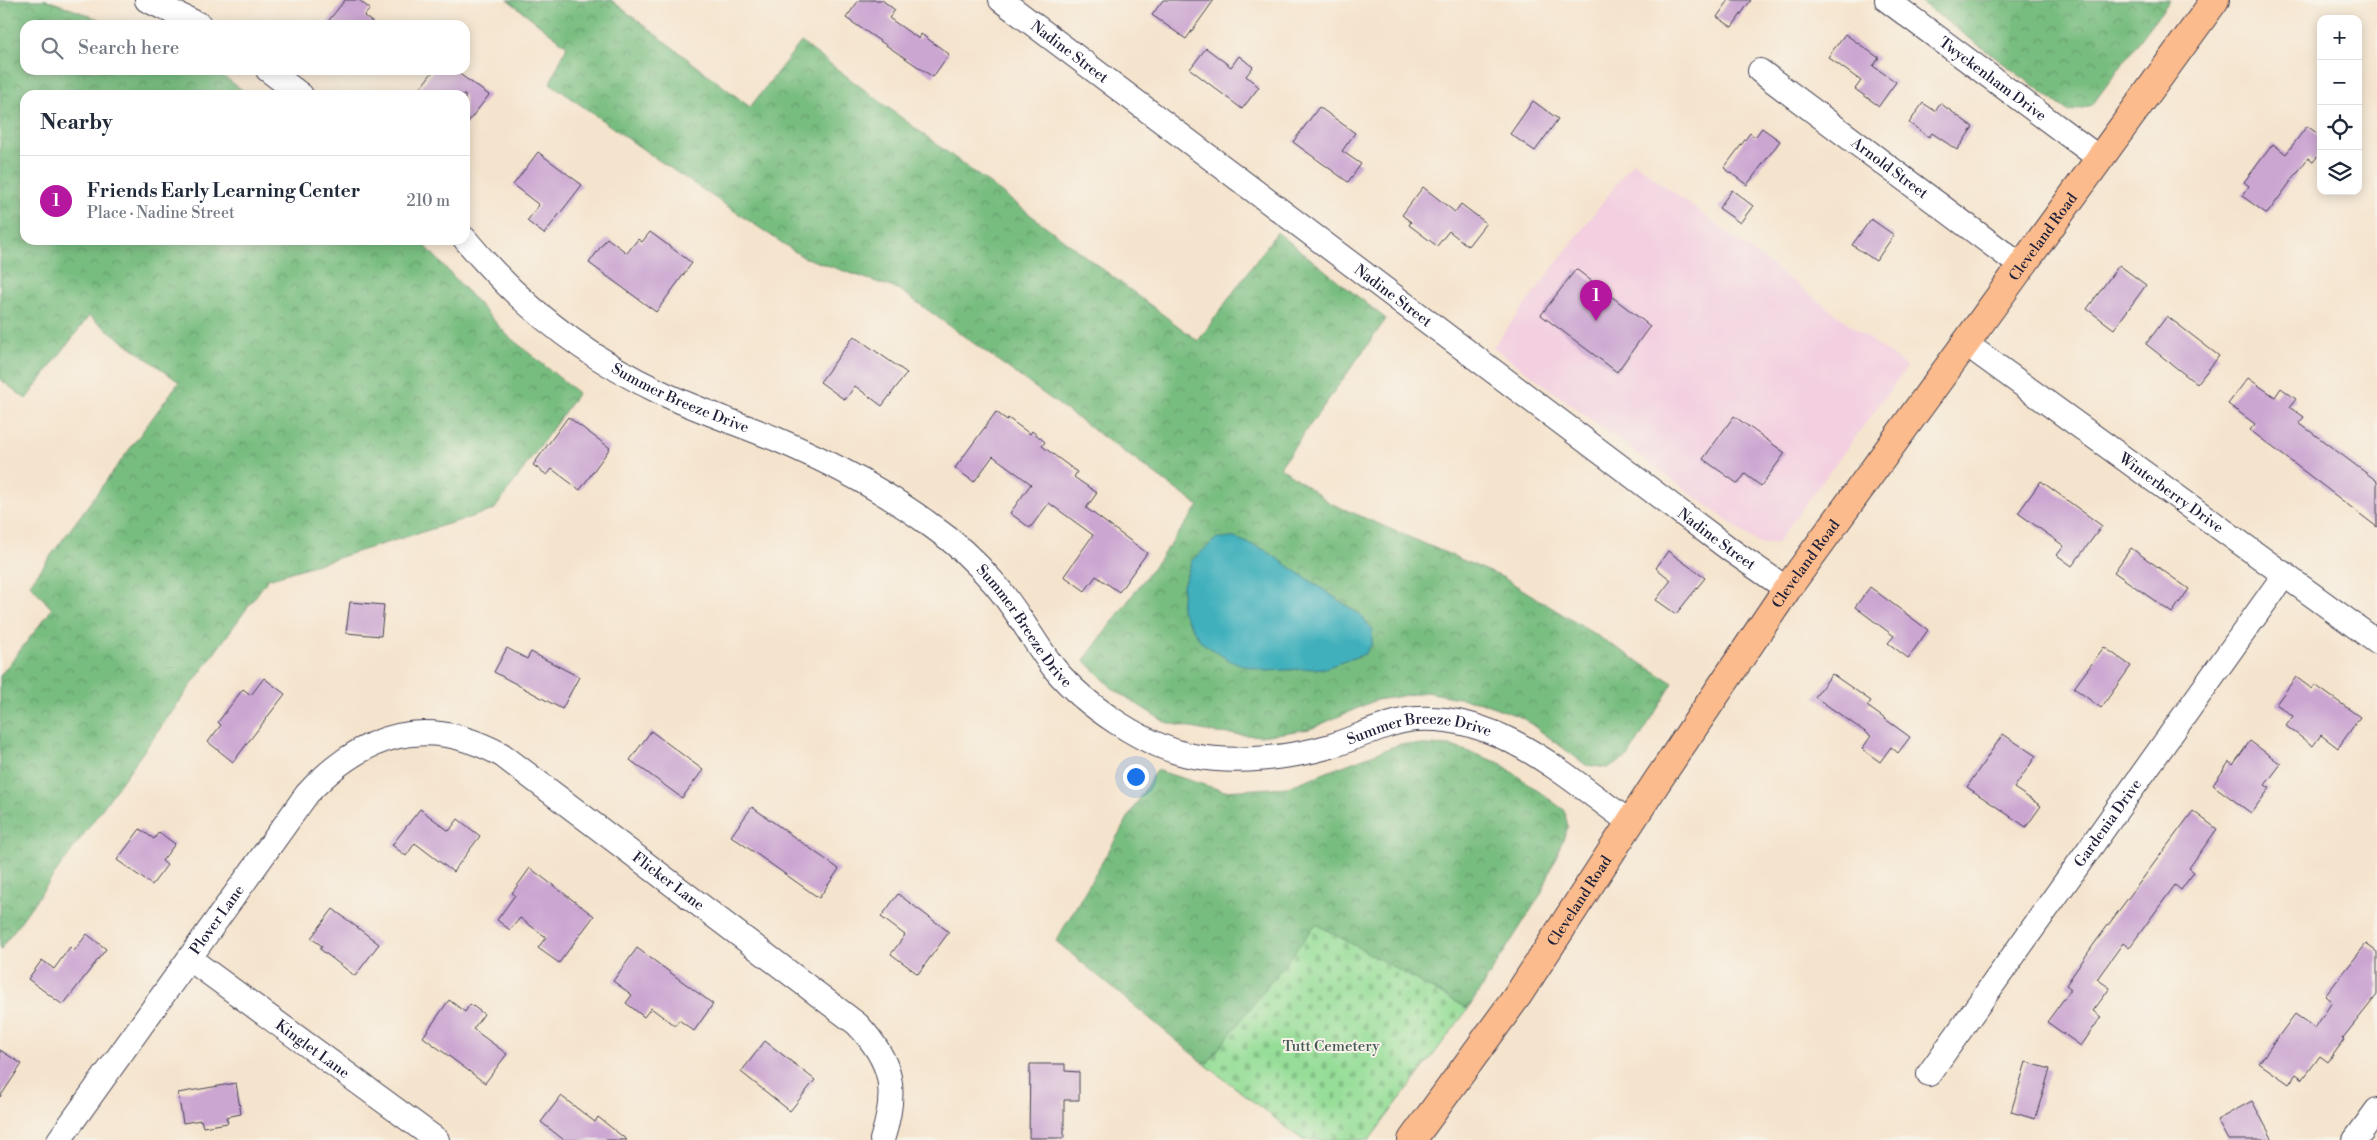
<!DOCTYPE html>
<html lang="en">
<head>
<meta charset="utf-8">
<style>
	:root { --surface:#fff; --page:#f6f6f7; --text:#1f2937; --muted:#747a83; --line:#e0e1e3; --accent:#b5179e }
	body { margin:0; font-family:"Libre Bodoni",serif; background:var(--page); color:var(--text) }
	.controls { position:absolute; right:15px; top:15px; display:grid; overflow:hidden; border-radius:10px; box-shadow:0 2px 12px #0003 }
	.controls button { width:45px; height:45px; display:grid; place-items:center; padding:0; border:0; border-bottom:1px solid var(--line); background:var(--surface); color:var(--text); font:25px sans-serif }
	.you { position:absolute; left:1135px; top:776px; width:18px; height:18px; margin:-12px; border:4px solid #fff; border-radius:50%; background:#1a73e8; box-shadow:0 0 0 8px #1a73e833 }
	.badge { display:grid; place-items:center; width:32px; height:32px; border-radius:50%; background:var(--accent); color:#fff; font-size:16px; font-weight:700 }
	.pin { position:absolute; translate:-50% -41px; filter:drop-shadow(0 1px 2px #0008) }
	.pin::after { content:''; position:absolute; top:26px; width:18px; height:15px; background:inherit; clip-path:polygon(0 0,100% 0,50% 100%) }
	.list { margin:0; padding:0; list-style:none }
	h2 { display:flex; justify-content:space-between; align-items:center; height:65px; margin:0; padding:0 20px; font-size:21px }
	h2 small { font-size:16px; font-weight:400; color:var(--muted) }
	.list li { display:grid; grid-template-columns:32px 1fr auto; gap:15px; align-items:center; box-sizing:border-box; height:90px; padding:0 20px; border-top:1px solid var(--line) }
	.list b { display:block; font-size:19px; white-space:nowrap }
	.list p { margin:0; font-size:16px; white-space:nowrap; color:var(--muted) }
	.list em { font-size:16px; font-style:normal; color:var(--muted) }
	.icon { flex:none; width:28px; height:28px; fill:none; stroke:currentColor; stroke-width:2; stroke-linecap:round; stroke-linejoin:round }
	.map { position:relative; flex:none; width:2377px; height:1140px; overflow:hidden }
	.search { position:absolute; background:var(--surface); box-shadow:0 2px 12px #0003; left:20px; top:20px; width:450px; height:55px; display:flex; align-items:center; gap:12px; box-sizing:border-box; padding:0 18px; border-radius:15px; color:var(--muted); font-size:19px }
	.panel { position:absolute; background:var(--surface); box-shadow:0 2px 12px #0003; left:20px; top:90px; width:450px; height:155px; border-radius:15px }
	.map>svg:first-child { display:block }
</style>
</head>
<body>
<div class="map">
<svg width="2377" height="1140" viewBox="0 0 2377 1140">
	<defs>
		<pattern id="forest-crowns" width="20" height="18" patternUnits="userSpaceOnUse" patternTransform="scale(1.25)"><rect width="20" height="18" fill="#78bd80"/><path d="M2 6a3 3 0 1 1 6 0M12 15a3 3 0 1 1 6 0" fill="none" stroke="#62996a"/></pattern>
		<pattern id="cemetery-stones" width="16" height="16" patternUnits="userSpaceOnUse" patternTransform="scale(1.25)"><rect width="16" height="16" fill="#96de98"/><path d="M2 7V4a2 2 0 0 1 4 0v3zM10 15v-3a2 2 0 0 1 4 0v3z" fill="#81be84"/></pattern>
	</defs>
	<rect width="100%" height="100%" fill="#f7f3e8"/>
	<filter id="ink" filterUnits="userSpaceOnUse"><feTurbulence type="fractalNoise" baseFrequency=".02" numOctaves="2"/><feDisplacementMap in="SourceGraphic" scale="10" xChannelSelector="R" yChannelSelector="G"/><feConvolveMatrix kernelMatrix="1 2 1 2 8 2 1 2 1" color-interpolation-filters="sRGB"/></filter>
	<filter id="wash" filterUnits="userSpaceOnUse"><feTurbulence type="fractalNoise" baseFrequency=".0096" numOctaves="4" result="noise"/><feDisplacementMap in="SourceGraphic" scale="20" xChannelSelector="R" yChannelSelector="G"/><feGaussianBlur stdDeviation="1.12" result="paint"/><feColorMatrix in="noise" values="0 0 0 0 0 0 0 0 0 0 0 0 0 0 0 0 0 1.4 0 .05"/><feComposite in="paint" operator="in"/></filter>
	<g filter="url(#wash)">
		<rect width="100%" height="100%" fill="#f5e4cd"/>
		<path fill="#f3cfe0" d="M1633 162 1907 367 1777 543 1759 544 1493 347Z"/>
		<path fill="url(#forest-crowns)" stroke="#4d705e" fill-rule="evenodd" d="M0 0H47L115 25H25V70H215L249 95H25V240H420L508 336 578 393 494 510 268 579 0 950V676L52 609 30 584 179 382 89 316 26 399 0 379Z
			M508 0H611L750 107 801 42 1198 341 1277 232 1386 319 1280 467 1330 503 1504 578 1673 683 1628 757 1608 768 1586 765 1523 718 1481 702 1426 692 1376 700 1310 729 1261 736 1215 733 1165 722 1113 689 1084 660 1199 506 900 290 803 257 651 155 550 83 567 46ZM1302 575 1362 616 1372 630Z
			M1918 0H2170L2092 105 2069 112Z
			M1400 744 1452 746 1500 763 1564 810 1568 827 1541 894 1468 1009 1316 925 1206 1065 1056 941 1156 770 1224 791 1288 787Z"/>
		<path fill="url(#cemetery-stones)" stroke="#5c806a" d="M1316 924 1468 1009 1369 1140H1303L1206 1065Z"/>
		<path fill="#41b0bc" stroke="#32697c" d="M1217 538H1235L1265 550 1362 616 1372 630V644L1365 654 1325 668 1266 671 1232 662 1201 642 1181 610 1183 585 1192 560Z"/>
		<g id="blocks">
			<path fill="#cba6d1" d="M345 0H359L370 9 364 16 376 25H325Z
				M859 0H882L895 10 889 18 919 39 921 34 949 54 933 77 846 18Z
				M1163 0H1214L1186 39 1152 15Z
				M1729 0H1751L1732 27 1717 17Z
				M1845 34 1879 58 1873 66 1896 82 1879 106 1855 89 1861 81 1828 57Z
				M1206 48 1231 67 1239 56 1253 67 1246 76 1259 87 1242 109 1190 69Z
				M434 70H454L489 95 465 126V95H415Z
				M1533 101 1558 119 1535 151 1510 134Z
				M1923 103 1935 111 1940 103 1973 127 1957 150 1932 133 1929 137 1909 123Z
				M1319 107 1355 133 1342 151 1361 164 1348 182 1293 142Z
				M2307 126 2321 136V152L2313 162 2308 158 2267 214 2242 196 2249 186 2244 182 2273 144 2286 154Z
				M1762 128 1780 141 1747 185 1724 168 1750 133 1755 137Z
				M538 152 582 185 544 234 527 221 539 205 513 185Z
				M1423 187 1455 212 1461 204 1486 223 1468 246 1449 231 1437 246 1409 225 1411 222 1402 215Z
				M1732 190 1753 206 1740 223 1719 208Z
				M1871 219 1894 235 1876 261 1852 245Z
				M650 232 692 263 656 312 589 263 607 238 627 253 638 239 642 242Z
				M2119 265 2146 285 2114 329 2087 309Z
				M1576 269 1650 326 1617 372 1541 315Z
				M2167 316 2219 356 2197 384 2146 344Z
				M854 336 907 373 882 406 855 386 845 400 820 382Z
				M2248 378 2275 397 2281 388 2296 399 2290 407 2304 417 2299 423 2377 481V527L2250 430 2255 424 2228 404Z
				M996 412 1007 420 1008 418 1030 434 1032 431 1045 442 1042 446 1077 472 1074 477 1097 493 1086 508 1147 553 1119 592 1096 576 1085 591 1064 576 1093 535 1049 503 1030 528 1010 513 1031 484 993 456 974 482 955 468Z
				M1734 416 1785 453 1761 486 1745 474 1738 484 1703 459Z
				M568 417 610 448 580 490 552 469 547 475 533 465Z
				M2041 481 2102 526 2072 566 2057 555 2064 546 2018 513Z
				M2131 548 2189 589 2172 613 2114 572Z
				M1668 551 1705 578 1676 614 1656 600 1671 580 1656 568Z
				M1870 587 1928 630 1908 658 1888 643 1894 636 1855 607Z
				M350 602 384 605 381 636 346 633Z
				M2104 647 2131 666 2101 708 2074 688Z
				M507 648 527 659 531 652 579 677 562 709 494 672Z
				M1832 674 1871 701 1867 706 1910 737 1898 753 1891 747 1880 762 1862 749 1871 736 1815 697Z
				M2296 677 2312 689 2315 685 2360 717 2338 748 2321 735 2313 746 2286 726 2293 716 2276 704Z
				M264 678 285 694 233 762 208 742 221 725 218 722 243 689 251 695Z
				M651 731 703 770 682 798 630 760Z
				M2003 734 2036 756 2014 788 2041 806 2026 827 1967 787Z
				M2250 741 2281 764 2265 785 2270 788 2251 813 2213 785 2229 762 2233 765Z
				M752 807 839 869 819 898 731 836Z
				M420 809 449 831 458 819 480 836 453 872 415 843 406 856 392 845Z
				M2193 811 2217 829 2189 868 2194 872 2181 890 2175 885 2129 948 2123 943 2097 979 2110 988 2093 1011 2101 1017 2081 1046 2047 1022 2071 989 2066 985 2094 944Z
				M140 829 154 839 159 832 175 844 162 861 167 865 152 885 117 860Z
				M530 868 594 916 559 963 538 948 546 937 520 918 510 930 497 920 515 895 512 893Z
				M898 894 949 932 918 974 891 954 905 935 881 917Z
				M333 909 379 944 355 976 320 949 322 946 311 938Z
				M87 934 106 949 63 1005 28 979 42 960 54 969 70 947 74 951Z
				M2366 944 2377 952V995L2342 1039 2344 1040 2328 1062 2320 1056 2303 1079 2296 1074 2289 1084 2259 1063 2295 1014 2315 1028 2332 1002 2325 996Z
				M637 948 713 1004 694 1031 679 1020 675 1026 651 1008 644 1017 626 1003 632 995 613 981Z
				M449 1000 465 1012 470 1004 484 1014 473 1029 507 1054 485 1083 423 1037Z
				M765 1041 815 1080 790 1111 741 1072Z
				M0 1050 22 1064 0 1097Z
				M2026 1062 2050 1069 2035 1119 2011 1112Z
				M1030 1064H1065V1071L1079 1072V1100H1064V1138H1029Z
				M236 1083 241 1114 226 1117 228 1123 203 1127 201 1120 183 1123 178 1093Z
				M561 1096 595 1122 598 1117 627 1140H564L541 1122Z
				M2252 1101 2273 1140H2228L2217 1120Z"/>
		</g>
	</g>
	<g filter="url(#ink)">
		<use href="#blocks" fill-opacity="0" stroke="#423f51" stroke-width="1"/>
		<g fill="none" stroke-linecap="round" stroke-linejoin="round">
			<g stroke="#423f51" stroke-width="26">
				<g id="minor">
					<path d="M147 0 200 25"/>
					<path id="s1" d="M1001 0 1732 551 1787 589"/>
					<path id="s2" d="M1887 0 2099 158"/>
					<path d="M268 70 301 95"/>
					<path id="s3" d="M1760 71 2021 266"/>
					<path id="s4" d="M465 239C518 303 584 356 660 392 697 410 737 423 776 439 830 462 885 491 933 527 956 543 976 562 994 583 1017 609 1033 641 1054 668 1085 706 1146 747 1193 756 1237 764 1289 758 1331 746 1357 738 1391 720 1417 719 1501 714 1567 778 1631 823"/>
					<path id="s5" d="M1965 343 2377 642"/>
					<path id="s6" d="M190 959 437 1140"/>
					<path id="s7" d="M1929 1074 2285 574"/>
					<path id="s8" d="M59 1140 307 794C363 733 427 714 502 755L857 1024C893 1062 898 1090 882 1140"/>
					<path d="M2355 1140 2377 1110"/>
				</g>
			</g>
			<g stroke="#423f51" stroke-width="30">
				<g id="major">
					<path id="s9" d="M1412 1140 1518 995 1656 783 1787 589 2215 0"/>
				</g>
			</g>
			<use href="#minor" stroke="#fff" stroke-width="24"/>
			<use href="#major" stroke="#fbbb8c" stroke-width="28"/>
		</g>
	</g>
	<g text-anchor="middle" stroke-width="4" stroke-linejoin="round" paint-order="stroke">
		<g font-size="15" fill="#22223b" stroke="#f7f3e8">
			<text dy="5" stroke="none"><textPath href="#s1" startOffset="86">Nadine Street</textPath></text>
			<text dy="5" stroke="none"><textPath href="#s2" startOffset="132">Twyckenham Drive</textPath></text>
			<text dy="5" stroke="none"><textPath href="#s3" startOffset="162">Arnold Street</textPath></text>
			<text dy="5" stroke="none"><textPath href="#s9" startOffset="1102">Cleveland Road</textPath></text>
			<text dy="5" stroke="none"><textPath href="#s1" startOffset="491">Nadine Street</textPath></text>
			<text dy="5" stroke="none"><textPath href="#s4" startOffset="271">Summer Breeze Drive</textPath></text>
			<text dy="5" stroke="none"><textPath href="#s5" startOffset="255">Winterberry Drive</textPath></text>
			<text dy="5" stroke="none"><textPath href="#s1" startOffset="896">Nadine Street</textPath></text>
			<text dy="5" stroke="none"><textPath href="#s9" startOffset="698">Cleveland Road</textPath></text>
			<text dy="5" stroke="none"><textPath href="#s4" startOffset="691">Summer Breeze Drive</textPath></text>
			<text dy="5" stroke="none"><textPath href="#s4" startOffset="1141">Summer Breeze Drive</textPath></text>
			<text dy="5" stroke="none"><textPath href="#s7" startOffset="308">Gardenia Drive</textPath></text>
			<text dy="5" stroke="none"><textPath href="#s8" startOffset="852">Flicker Lane</textPath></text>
			<text dy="5" stroke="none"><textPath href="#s9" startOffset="292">Cleveland Road</textPath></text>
			<text dy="5" stroke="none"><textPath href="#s8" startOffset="271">Plover Lane</textPath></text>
			<text dy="5" stroke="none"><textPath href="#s6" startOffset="152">Kinglet Lane</textPath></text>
		</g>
		<g font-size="15" fill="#455a57" stroke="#f7f3e8">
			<text x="1331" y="1051">Tutt Cemetery</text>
		</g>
	</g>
</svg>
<div class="controls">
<button>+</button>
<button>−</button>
<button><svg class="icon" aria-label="locate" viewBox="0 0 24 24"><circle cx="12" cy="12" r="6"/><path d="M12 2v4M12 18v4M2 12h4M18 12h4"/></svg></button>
<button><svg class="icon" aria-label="layers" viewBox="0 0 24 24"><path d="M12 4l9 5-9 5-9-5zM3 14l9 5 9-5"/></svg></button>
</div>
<div class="you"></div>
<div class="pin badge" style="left:1596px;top:321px">1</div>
<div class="search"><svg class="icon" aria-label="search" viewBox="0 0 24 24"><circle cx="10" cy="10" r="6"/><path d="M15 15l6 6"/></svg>Search here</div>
<section class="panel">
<h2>Nearby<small></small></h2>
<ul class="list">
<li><span class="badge">1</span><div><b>Friends Early Learning Center</b><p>Place · Nadine Street</p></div><em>210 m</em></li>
</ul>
</section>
</div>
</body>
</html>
